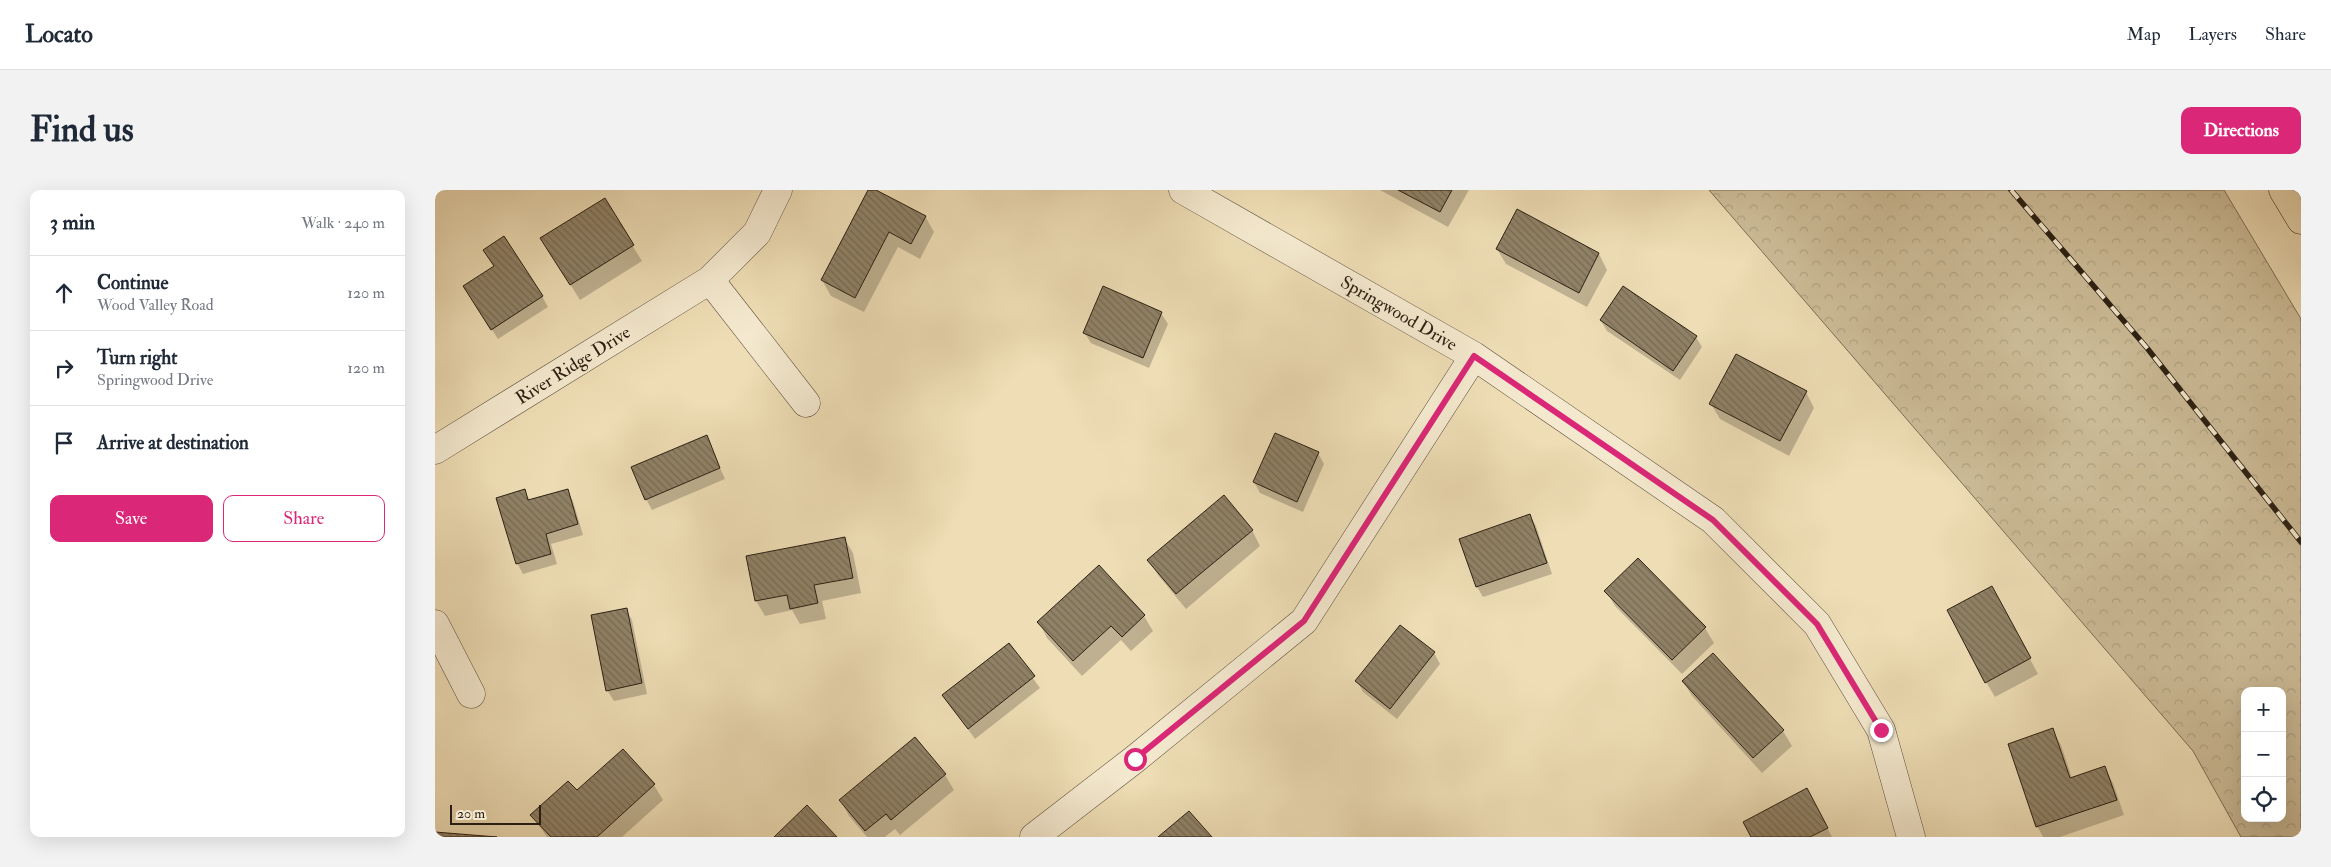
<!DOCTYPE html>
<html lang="en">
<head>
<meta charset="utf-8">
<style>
	:root { --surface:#fff; --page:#f2f2f3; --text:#1f2937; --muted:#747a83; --line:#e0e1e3; --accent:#db2777 }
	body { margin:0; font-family:"IM FELL Double Pica",serif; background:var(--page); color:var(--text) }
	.controls { position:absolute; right:15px; bottom:15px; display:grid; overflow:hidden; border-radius:10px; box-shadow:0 5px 20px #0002 }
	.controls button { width:45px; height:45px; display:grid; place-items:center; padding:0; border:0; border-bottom:1px solid var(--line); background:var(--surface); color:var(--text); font:25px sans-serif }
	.scale { position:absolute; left:15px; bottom:12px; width:91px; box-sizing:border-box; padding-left:5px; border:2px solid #2b2013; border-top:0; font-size:14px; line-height:18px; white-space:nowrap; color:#2b2013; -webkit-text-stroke:4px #f4e9cf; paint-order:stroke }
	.stop { position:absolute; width:15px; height:15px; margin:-11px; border:4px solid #db2777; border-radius:50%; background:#fff }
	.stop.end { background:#db2777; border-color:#fff; box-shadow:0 1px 5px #0008 }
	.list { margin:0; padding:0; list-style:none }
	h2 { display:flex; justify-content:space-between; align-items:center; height:65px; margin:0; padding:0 20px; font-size:21px }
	h2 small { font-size:16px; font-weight:400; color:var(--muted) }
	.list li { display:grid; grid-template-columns:32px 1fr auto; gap:15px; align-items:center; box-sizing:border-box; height:75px; padding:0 20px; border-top:1px solid var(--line) }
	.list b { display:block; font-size:19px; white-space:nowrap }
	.list p { margin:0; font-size:16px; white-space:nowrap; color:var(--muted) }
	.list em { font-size:16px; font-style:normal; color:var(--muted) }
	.actions { display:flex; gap:10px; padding:15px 20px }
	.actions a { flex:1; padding:11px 0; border:1px solid var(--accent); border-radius:10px; text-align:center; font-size:18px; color:var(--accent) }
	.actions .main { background:var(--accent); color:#fff }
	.icon { flex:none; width:28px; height:28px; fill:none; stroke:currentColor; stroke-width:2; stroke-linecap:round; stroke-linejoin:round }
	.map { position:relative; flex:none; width:1866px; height:647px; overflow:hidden; border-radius:10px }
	header { display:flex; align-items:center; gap:30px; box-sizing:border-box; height:70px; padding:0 25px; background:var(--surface); border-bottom:1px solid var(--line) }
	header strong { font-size:24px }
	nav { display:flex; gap:28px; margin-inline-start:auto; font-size:18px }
	.intro { display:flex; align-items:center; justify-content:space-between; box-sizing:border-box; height:120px; padding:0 30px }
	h1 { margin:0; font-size:35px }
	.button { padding:12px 22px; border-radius:10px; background:var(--accent); color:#fff; font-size:18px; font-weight:700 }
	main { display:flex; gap:30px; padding:0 30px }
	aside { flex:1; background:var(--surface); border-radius:10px; box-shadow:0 5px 20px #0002 }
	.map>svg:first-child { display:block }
</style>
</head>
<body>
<header>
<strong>Locato</strong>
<nav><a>Map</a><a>Layers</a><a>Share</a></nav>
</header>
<div class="intro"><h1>Find us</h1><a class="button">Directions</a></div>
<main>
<aside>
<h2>3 min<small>Walk · 240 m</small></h2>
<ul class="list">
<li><svg class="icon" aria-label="ahead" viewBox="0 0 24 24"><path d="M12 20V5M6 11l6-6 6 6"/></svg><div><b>Continue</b><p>Wood Valley Road</p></div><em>120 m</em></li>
<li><svg class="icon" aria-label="right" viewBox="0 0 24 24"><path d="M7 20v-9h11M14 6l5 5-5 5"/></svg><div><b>Turn right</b><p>Springwood Drive</p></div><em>120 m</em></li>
<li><svg class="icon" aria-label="arrive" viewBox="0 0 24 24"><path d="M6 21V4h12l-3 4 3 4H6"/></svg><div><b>Arrive at destination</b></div></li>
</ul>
<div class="actions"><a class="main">Save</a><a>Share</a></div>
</aside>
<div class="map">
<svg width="1866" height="647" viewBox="0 0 1866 647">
	<defs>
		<pattern id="forest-crowns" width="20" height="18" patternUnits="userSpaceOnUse" patternTransform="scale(1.25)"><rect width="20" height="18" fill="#cdbd99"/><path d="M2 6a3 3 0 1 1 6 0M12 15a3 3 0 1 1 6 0" fill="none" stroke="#b0a283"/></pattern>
		<pattern id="building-back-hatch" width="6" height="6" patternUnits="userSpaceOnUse" patternTransform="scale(1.25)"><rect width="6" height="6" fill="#908267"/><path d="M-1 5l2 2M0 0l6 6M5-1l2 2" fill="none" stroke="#766a54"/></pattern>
	</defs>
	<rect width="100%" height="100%" fill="#eeddb5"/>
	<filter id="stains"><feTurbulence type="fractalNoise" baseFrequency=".004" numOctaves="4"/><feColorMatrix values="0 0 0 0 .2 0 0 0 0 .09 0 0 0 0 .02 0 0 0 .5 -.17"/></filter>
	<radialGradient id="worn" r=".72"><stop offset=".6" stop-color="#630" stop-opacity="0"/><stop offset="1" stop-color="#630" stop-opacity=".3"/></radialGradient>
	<path fill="url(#forest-crowns)" stroke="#7c6e56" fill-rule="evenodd" d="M1274 0H1789L1866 129V647H1806L1758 561ZM1810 501H1847V628H1810Z"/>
	<path fill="#0003" d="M434 0H438L490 26 499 42 485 69 463 57 429 122 396 106 387 90Z
		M945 0H1034L1013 37Z
		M169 10 207 71 145 110 116 64Z
		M1082 21 1164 64 1172 80 1152 117 1071 74 1062 59Z
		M107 106 113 117 63 149 36 107Z
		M726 123 733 134 714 178 656 153 649 142Z
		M1166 131 1261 147 1267 157 1245 190 1172 141Z
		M1371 202 1379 218 1354 266 1285 229 1276 214Z
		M271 247 290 289 217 320 211 309Z
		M883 263 889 274 868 322 825 303 819 292Z
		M132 300 138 311 148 345 116 354 122 374 88 384 82 373 90 301 95 311Z
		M1095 326 1101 336 1117 384 1048 407 1042 397Z
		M817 340 825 356 751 419 723 385 714 370Z
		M409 348 418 363 426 403 387 411 391 429 365 434 357 420 330 426 321 411 312 367Z
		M664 377 709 426 718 441 696 461 686 450 647 486 612 448 604 432Z
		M1171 401 1270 438 1279 453 1247 484 1180 416Z
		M1565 413 1603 484 1560 507 1551 492Z
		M191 419 197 430 212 504 179 511 172 500Z
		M573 454 605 498 540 549 508 505Z
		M999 463 1005 474 962 529 928 502 922 491Z
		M1248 491 1348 541 1357 556 1327 583 1257 506Z
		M1617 540 1626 555 1637 588 1670 578 1678 593 1689 625 1625 647H1608L1602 636Z
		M188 561 219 595 228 610 187 647H112L97 625 141 602Z
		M510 585 519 600 465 645 460 639 450 647H432L414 626 406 611Z
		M1378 610 1397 647H1318Z"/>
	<path fill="url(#building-back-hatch)" stroke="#2b2013" d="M433 0H441L491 26 476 54 454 42 420 108 386 90Z
		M963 0H1017L1005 22Z
		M170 8 199 55 135 95 105 48Z
		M1082 19 1164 63 1144 103 1061 59Z
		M69 46 108 106 56 140 28 96 59 76 48 60Z
		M668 96 727 122 708 168 648 143Z
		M1188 96 1262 146 1238 181 1165 130Z
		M1301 164 1372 201 1345 251 1274 214Z
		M840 243 884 262 862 312 818 292Z
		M272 245 285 278 210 310 196 277Z
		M90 299 93 310 133 299 143 334 111 344 116 364 81 374 61 308Z
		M789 305 818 340 741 404 712 370Z
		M1095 324 1112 373 1041 397 1024 349Z
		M410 347 418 388 379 395 383 413 355 419 352 405 320 411 311 366Z
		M1203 368 1271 437 1237 470 1169 401Z
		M664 375 710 425 687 447 676 436 638 471 602 432Z
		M1557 396 1596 468 1550 493 1512 420Z
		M192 418 207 493 171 501 156 425Z
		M965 435 1000 462 955 519 920 491Z
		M574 453 600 486 533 539 507 505Z
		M1278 463 1349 540 1318 568 1247 491Z
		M1618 538 1635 588 1670 576 1682 610 1601 637 1573 554Z
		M480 547 511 584 456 630 451 624 430 641 404 610Z
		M188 559 220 594 162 647H116L95 625 133 591 142 600Z
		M1372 598 1393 638 1375 647H1316L1308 632Z
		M372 615 402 647H339Z
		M754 621 777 647H723Z
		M0 642 62 647H0Z"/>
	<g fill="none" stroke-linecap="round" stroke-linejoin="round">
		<g stroke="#5c4f3c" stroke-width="29">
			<path id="minor" d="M748 0 1039 166 1278 330 1382 434 1446 540 1476 647
				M275 90 371 213
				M0 260 275 90 322 43 343 0
				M0 434 36 504
				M599 647 700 569 869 431 1039 166"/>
		</g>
		<g stroke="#2b2013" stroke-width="29">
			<path id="major" d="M1848 0 1866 30"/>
		</g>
		<use href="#minor" stroke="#f4e9cf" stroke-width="28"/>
		<use href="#major" stroke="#eeddb5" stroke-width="28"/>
		<g stroke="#2b2013" stroke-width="5.5">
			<path id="rail" d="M1576 0 1712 158 1866 352"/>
		</g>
		<use href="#rail" stroke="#f4e9cf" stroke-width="4" stroke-dasharray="11" stroke-linecap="butt"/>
	</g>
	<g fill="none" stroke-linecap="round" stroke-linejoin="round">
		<path stroke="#db2777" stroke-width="6" d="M700 569 869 431 1039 166 1278 330 1382 434 1446 540"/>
	</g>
	<g text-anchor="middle" stroke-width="4.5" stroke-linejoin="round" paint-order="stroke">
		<g font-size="18" fill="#2b2013" stroke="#f4e9cf">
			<text transform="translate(964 123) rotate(30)" y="6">Springwood Drive</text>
			<text transform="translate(138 175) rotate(-32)" y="6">River Ridge Drive</text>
		</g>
	</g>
	<rect width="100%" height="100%" filter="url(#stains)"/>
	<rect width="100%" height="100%" fill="url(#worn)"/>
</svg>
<div class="controls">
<button>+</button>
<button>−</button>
<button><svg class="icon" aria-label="locate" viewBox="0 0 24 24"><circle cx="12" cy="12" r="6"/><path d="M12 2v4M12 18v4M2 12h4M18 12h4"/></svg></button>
</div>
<div class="scale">20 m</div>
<div class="stop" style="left:700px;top:569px"></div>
<div class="stop end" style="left:1446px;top:540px"></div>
</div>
</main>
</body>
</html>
